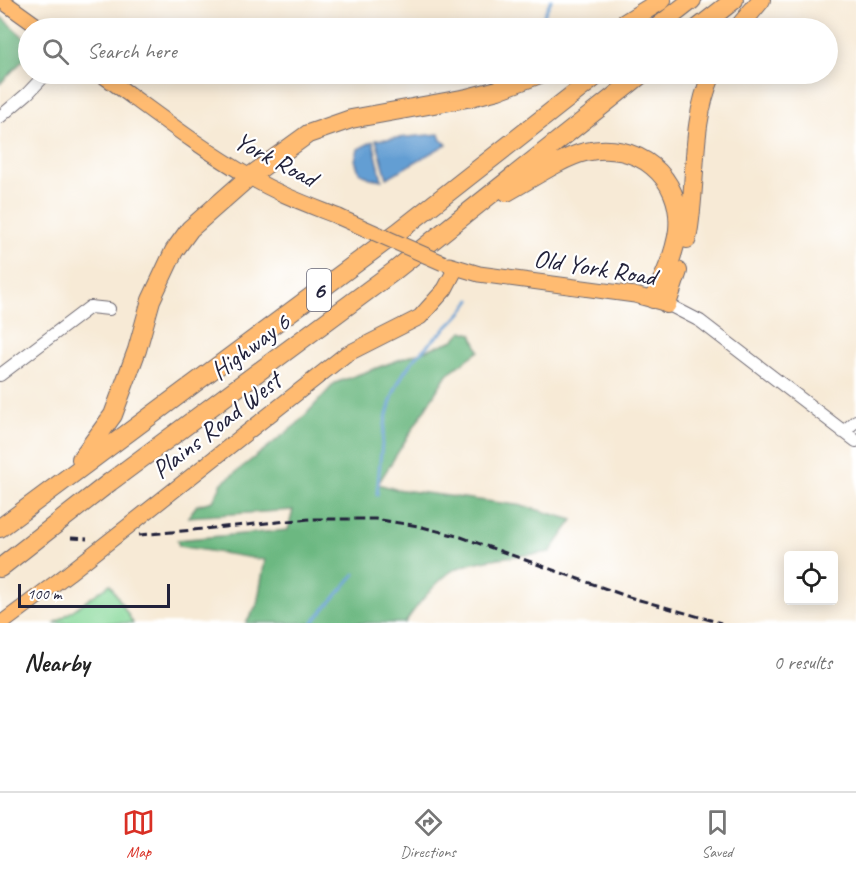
<!DOCTYPE html>
<html lang="en">
<head>
<meta charset="utf-8">
<style>
	:root { --surface:#fff; --page:#f2f2f2; --text:#222; --muted:#767676; --line:#e0e0e0; --accent:#d93025 }
	body { margin:0; font-family:Caveat,sans-serif; background:var(--page); color:var(--text) }
	.controls { position:absolute; right:18px; bottom:18px; display:grid; overflow:hidden; border-radius:6px; box-shadow:0 3px 15px #0003 }
	.controls button { width:54px; height:54px; display:grid; place-items:center; padding:0; border:0; border-bottom:2px solid var(--line); background:var(--surface); color:var(--text); font:30px sans-serif }
	.scale { position:absolute; left:18px; bottom:15px; width:152px; box-sizing:border-box; padding-left:6px; border:3px solid #22223b; border-top:0; font-size:16px; line-height:21px; white-space:nowrap; color:#22223b; -webkit-text-stroke:4px #fff; paint-order:stroke }
	.list { margin:0; padding:0; list-style:none }
	h2 { display:flex; justify-content:space-between; align-items:center; height:78px; margin:0; padding:0 24px; font-size:26px }
	h2 small { font-size:20px; font-weight:400; color:var(--muted) }
	.icon { flex:none; width:33px; height:33px; fill:none; stroke:currentColor; stroke-width:2; stroke-linecap:round; stroke-linejoin:round }
	.map { position:relative; flex:none; width:856px; height:623px; overflow:hidden }
	.search { position:absolute; background:var(--surface); box-shadow:0 3px 15px #0003; left:18px; right:18px; top:18px; height:66px; display:flex; align-items:center; gap:15px; box-sizing:border-box; padding:0 21px; border-radius:33px; color:var(--muted); font-size:22px }
	.sheet { height:168px; background:var(--surface) }
	nav { display:flex; justify-content:space-around; align-items:center; box-sizing:border-box; height:84px; border-top:2px solid var(--line); background:var(--surface); font-size:16px; color:var(--muted) }
	nav a { display:grid; justify-items:center; gap:3px }
	nav .on { color:var(--accent) }
	.map>svg:first-child { display:block }
</style>
</head>
<body>
<div class="map">
<svg width="856" height="623" viewBox="0 0 856 623">
	<rect width="100%" height="100%" fill="#fff"/>
	<filter id="ink" filterUnits="userSpaceOnUse"><feTurbulence type="fractalNoise" baseFrequency=".0167" numOctaves="2"/><feDisplacementMap in="SourceGraphic" scale="12" xChannelSelector="R" yChannelSelector="G"/><feConvolveMatrix kernelMatrix="1 2 1 2 8 2 1 2 1" color-interpolation-filters="sRGB"/></filter>
	<filter id="wash" filterUnits="userSpaceOnUse"><feTurbulence type="fractalNoise" baseFrequency=".008" numOctaves="4" result="noise"/><feDisplacementMap in="SourceGraphic" scale="24" xChannelSelector="R" yChannelSelector="G"/><feGaussianBlur stdDeviation="1.35" result="paint"/><feColorMatrix in="noise" values="0 0 0 0 0 0 0 0 0 0 0 0 0 0 0 0 0 1.4 0 .05"/><feComposite in="paint" operator="in"/></filter>
	<g filter="url(#wash)">
		<rect width="100%" height="100%" fill="#f7ead6"/>
		<path fill="#86d899" stroke="#547d6a" stroke-width="1.5" d="M110 584 133 623H55Z"/>
		<path fill="#6cb881" stroke="#476d5e" stroke-width="1.5" d="M0 16 28 41V55L0 84Z
			M462 331 472 334 479 351 447 374 378 484 395 489 524 506 573 520 550 552C525 556 469 558 449 573 431 587 418 604 405 623H246L257 605 265 560 179 546 177 540 288 530 293 510 188 517 197 505 213 501 222 483 297 424 335 383 454 340Z"/>
		<path fill="#639ed3" stroke="#426087" stroke-width="1.5" d="M439 134 441 140 447 144 387 178 376 140Z
			M373 141 382 180 370 178 359 172 355 160 358 149Z"/>
		<g fill="none" stroke-linecap="round" stroke-linejoin="round">
			<path stroke="#639ed3" stroke-width="3" d="M538 28 551 0
				M377 495C381 453 382 402 408 367 426 342 454 326 471 300
				M312 623 355 574"/>
		</g>
	</g>
	<g filter="url(#ink)">
		<g fill="none" stroke-linecap="round" stroke-linejoin="round">
			<g stroke="#6d6871" stroke-width="14">
				<path id="minor" d="M0 117 28 93 46 74
					M667 304 700 321 856 441
					M0 375 90 307 109 309
					M843 432 856 421"/>
			</g>
			<g stroke="#6d6871" stroke-width="17">
				<path id="major" d="M1 0 40 28
					M101 74C150 109 198 147 250 177 278 194 309 205 339 217
					M449 265 479 274 635 295 664 303
					M2 623 69 573 345 355 420 317 445 289 456 268"/>
			</g>
			<g stroke="#6d6871" stroke-width="20">
				<path id="highway" d="M617 28 662 0
					M656 28 692 0
					M698 28 734 0
					M738 28 761 0
					M507 192C529 180 563 157 585 152 636 140 683 176 678 230 675 254 664 278 653 299
					M687 239C698 184 689 126 712 74
					M667 304 678 271
					M81 459 113 415 137 350 151 300 174 251 190 229 249 177 308 134 351 119 467 98 498 90 540 74
					M0 528 398 232 599 74
					M0 568 110 482 393 272 642 74"/>
			</g>
			<use href="#minor" stroke="#fff" stroke-width="12"/>
			<use href="#major" stroke="#ffbb71" stroke-width="15"/>
			<use href="#highway" stroke="#ffbb71" stroke-width="18"/>
			<path stroke="#22223b" stroke-width="3" stroke-dasharray="9 4.5" stroke-linecap="butt" d="M139 535 310 519H375L418 526 461 537 629 597 721 623
				M71 538 87 539"/>
			<g stroke="#6d6871" stroke-width="17" stroke-linecap="butt">
				<path id="major-bridge" d="M339 217 443 263"/>
			</g>
			<use href="#major-bridge" stroke="#ffbb71" stroke-width="15"/>
		</g>
	</g>
	<g text-anchor="middle" stroke-width="4.5" stroke-linejoin="round" paint-order="stroke">
		<rect fill="#fff" stroke="#646476" stroke-width="1.5" x="307" y="269" width="24" height="42" rx="4.5"/>
		<g font-size="24" font-weight="bold" fill="#22223b">
			<text x="319" y="298">6</text>
		</g>
		<g font-size="26" fill="#22223b" stroke="#fff">
			<text transform="translate(276 159) rotate(28)" y="9">York Road</text>
			<text transform="translate(595 267) rotate(9)" y="9">Old York Road</text>
			<text transform="translate(250 346) rotate(-37)" y="9">Highway 6</text>
			<text transform="translate(216 425) rotate(-38)" y="9">Plains Road West</text>
		</g>
	</g>
</svg>
<div class="controls">
<button><svg class="icon" aria-label="locate" viewBox="0 0 24 24"><circle cx="12" cy="12" r="6"/><path d="M12 2v4M12 18v4M2 12h4M18 12h4"/></svg></button>
</div>
<div class="scale">100 m</div>
<div class="search"><svg class="icon" aria-label="search" viewBox="0 0 24 24"><circle cx="10" cy="10" r="6"/><path d="M15 15l6 6"/></svg>Search here</div>
</div>
<section class="sheet">
<h2>Nearby<small>0 results</small></h2>
<ul class="list">
</ul>
</section>
<nav>
<a class="on"><svg class="icon" aria-label="map" viewBox="0 0 24 24"><path d="M3 6l6-2 6 2 6-2v14l-6 2-6-2-6 2zM9 4v14M15 6v14"/></svg>Map</a>
<a><svg class="icon" aria-label="directions" viewBox="0 0 24 24"><path d="M12 3l9 9-9 9-9-9zM9 14v-3h6M13 9l2 2-2 2"/></svg>Directions</a>
<a><svg class="icon" aria-label="saved" viewBox="0 0 24 24"><path d="M7 4h10v16l-5-4-5 4z"/></svg>Saved</a>
</nav>
</body>
</html>
